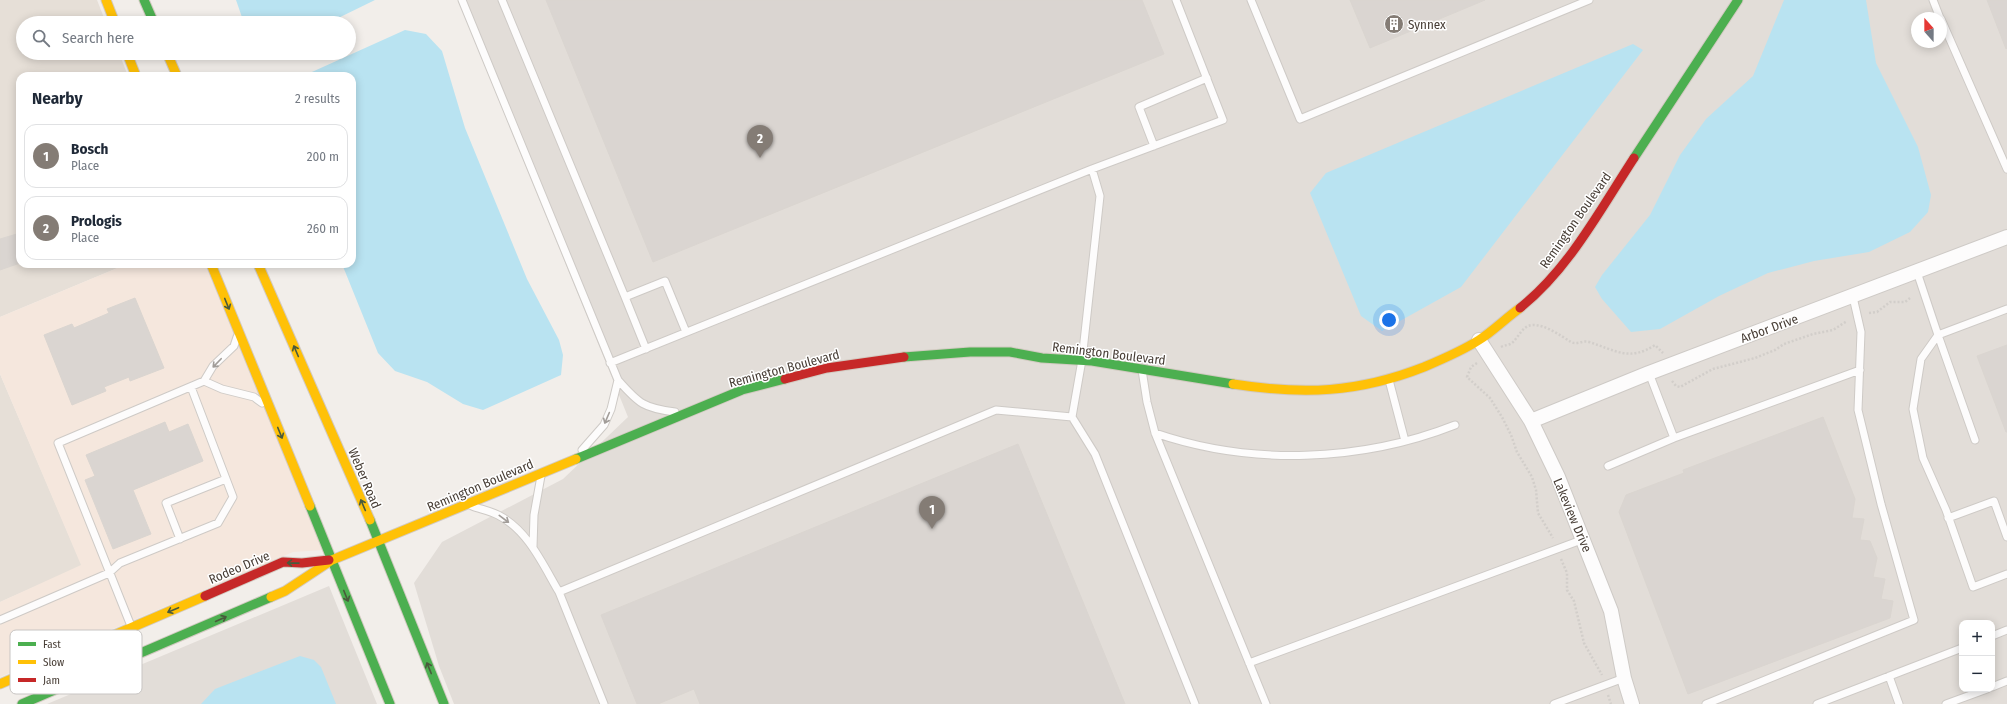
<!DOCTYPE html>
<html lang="en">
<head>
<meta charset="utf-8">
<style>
	:root { --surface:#fff; --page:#f2f2f3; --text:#1f2937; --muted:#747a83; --line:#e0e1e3; --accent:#847c75 }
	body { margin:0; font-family:"Fira Sans Condensed",sans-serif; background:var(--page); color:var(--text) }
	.controls { position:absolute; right:12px; bottom:12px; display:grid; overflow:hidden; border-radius:8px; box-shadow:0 2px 10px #0003 }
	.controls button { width:36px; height:36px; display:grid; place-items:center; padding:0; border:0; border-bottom:1px solid var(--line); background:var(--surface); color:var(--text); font:20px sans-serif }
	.compass { position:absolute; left:1911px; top:12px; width:36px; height:36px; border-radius:50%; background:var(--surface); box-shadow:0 2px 10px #0003; rotate:339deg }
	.you { position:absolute; left:1389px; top:320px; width:14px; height:14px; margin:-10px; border:3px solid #fff; border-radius:50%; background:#1a73e8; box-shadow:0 0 0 6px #1a73e833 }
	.badge { display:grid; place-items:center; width:26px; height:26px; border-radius:50%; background:var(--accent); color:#fff; font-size:13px; font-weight:700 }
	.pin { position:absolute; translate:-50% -33px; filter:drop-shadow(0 1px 2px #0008) }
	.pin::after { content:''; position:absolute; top:21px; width:14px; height:12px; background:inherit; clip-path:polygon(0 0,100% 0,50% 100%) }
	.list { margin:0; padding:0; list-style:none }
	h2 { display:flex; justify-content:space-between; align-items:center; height:52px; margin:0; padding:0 16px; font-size:17px }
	h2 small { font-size:13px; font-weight:400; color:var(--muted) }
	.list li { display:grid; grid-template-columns:26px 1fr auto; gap:12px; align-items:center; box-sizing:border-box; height:64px; margin:0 8px 8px; padding:0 8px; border:1px solid var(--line); border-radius:12px }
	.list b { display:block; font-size:15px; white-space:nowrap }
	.list p { margin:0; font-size:13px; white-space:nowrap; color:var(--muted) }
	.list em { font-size:13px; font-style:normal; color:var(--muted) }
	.icon { flex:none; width:22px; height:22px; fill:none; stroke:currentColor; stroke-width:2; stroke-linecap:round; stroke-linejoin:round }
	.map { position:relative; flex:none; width:2007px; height:704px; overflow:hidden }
	.search { position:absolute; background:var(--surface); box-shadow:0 2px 10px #0003; left:16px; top:16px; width:340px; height:44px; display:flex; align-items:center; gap:10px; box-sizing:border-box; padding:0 14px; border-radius:22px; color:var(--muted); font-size:15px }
	.panel { position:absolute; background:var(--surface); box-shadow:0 2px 10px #0003; left:16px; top:72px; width:340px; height:196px; border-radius:12px }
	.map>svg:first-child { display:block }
</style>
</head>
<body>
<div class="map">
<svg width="2007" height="704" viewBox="0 0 2007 704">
	<rect width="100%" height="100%" fill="#f2eeea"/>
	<path fill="#e6dfd7" d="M0 0H97L106 23H23V53H119L128 76H20V264H127L0 317Z
		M0 374 82 566 0 602Z"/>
	<path fill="#f5e7dd" d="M127 264H205L324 550 293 552 0 677V602L81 565 0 374V317Z"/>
	<path fill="#e2ddd8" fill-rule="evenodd" d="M458 0H2007V704H454L439 666 414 583 442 542 563 479 628 417ZM1917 18H1941V42H1917ZM1962 623H1992V689H1962Z
		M329 586 377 704H47Z"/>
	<path fill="#b9e3f1" d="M236 0H375L328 23H244Z
		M1784 0H1866L1876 63 1918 147 1931 195 1928 212 1910 232 1869 252 1814 261 1768 273 1719 296 1660 329 1631 332 1602 299 1595 287 1602 275 1650 215 1680 155 1706 119 1753 76Z
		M405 30 426 34 442 51 465 128 527 279 559 340 563 355 561 375 483 410 463 404 427 382 395 371 378 353 342 264H352V76H303Z
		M1633 44 1643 50 1461 287 1382 331 1361 316 1310 193 1326 173Z
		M300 656 314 660 321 667 336 704H201L215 689Z"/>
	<path fill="#dad5d1" stroke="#dad5d0" d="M546 0H1142L1164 54 653 262Z
		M1350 0H1485L1370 48Z
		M1987 0H2007V48L2006 49Z
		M20 233V263L0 270V239Z
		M135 298 164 368 130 381 129 377 104 387 106 391 72 405 44 335 72 324 74 328 109 313 107 309Z
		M2007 345V432H2006L1977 356Z
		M1823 417 1855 499 1852 518 1864 519 1860 540 1870 541 1877 558 1873 577 1885 579 1881 599 1893 601 1890 618 1688 694 1619 512 1626 495 1684 473 1683 470Z
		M165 422 169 432 188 424 203 461 133 490 151 534 113 549 85 480 95 476 86 455Z
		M1018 444 1125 704H700L694 689 658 704H637L601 615Z"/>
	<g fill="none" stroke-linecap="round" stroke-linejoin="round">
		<g stroke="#cecac6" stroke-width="9">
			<path id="lane" d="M462 0 618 380C639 404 644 408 675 412
				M502 0 625 297
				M1251 0 1300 119 1589 0
				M1933 0 1940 18
				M1941 19 2007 169
				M1154 146 1139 107 1207 78
				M1092 169 1223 120 1176 0
				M1917 272 1938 335 2007 309
				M237 337 234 346 213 366 204 381 222 389 254 397 262 403
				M646 349 625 297 665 281 686 332
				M610 363 1092 169 1100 196 1082 360 1072 417 1095 454 1195 704
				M1142 370 1147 402 1155 433 1266 704
				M1649 373 1674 438
				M1389 380 1405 441
				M1155 433C1251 466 1361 462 1455 425
				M1975 440 1938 335 1921 359 1913 409 1923 458 1946 510 1973 587 2007 574
				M582 450 604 425 611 409 618 380
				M1608 466 1674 438 1860 370
				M472 506C480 509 490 511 498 515 528 530 543 565 559 592
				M1948 518 1994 501 2007 537
				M180 539 166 503 226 479
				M533 547 534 515 541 476
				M0 620 109 573 120 563 218 523 233 497 191 387
				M131 626 58 443 204 381
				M1992 636 2007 630
				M1249 663 1584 539
				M1889 676 1899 704
				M1992 687 2007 681
				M604 704 559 592 996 410 1072 417
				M1554 704 1624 678
				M1706 704 1914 620 1881 504 1858 410 1861 332 1853 297
				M1817 704 1962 648
				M1946 704 1987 689"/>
		</g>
		<g stroke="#cecac6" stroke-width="16">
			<path id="street" d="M1479 340 1531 421 1558 477 1611 611 1624 678 1632 704
				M1531 421 1649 373 2007 237"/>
		</g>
		<g stroke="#d2cac1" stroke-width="11">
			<path id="fast" d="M144 0 154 23
				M1634 158 1738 0
				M904 357 970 352H1010L1042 358 1092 361 1233 384
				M576 459 742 390 785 379
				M310 506 390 704
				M370 520 444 704
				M22 704 271 597"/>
		</g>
		<g stroke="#d2cac1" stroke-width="11">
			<path id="slow" d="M106 0 115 23
				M127 53 136 76
				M167 53 177 76
				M211 264 310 506
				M258 264 370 520
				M1233 384C1303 395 1358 393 1424 367 1443 359 1462 351 1479 340 1493 331 1506 318 1520 308
				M271 597 285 591 332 560 576 459
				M0 684 205 596"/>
		</g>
		<g stroke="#d2cac1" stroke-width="11">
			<path id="jam" d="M1520 308C1569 269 1600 210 1634 158
				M785 379 827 368 904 357
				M205 596 283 562 302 563 329 560"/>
		</g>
		<path stroke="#d2ceca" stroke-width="2.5" stroke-dasharray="2 2" stroke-linecap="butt" d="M1869 313 1877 312 1890 302H1905L1910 298
			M1501 347C1505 345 1509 345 1512 343 1519 337 1522 326 1532 325 1545 324 1561 336 1571 342 1577 345 1583 340 1589 342 1615 350 1629 362 1655 345L1663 353
			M1477 363 1471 367 1467 377 1490 398 1502 417 1511 435 1517 452 1532 477 1536 490 1538 513 1553 538
			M1672 381 1676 386 1680 387 1713 369 1755 358 1775 350 1784 344 1813 334 1833 330 1847 321
			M1561 559 1567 573V590L1574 601 1584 643 1602 675
			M1608 695 1611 704"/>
		<use href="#lane" stroke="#fdfcfc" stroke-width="7"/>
		<use href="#street" stroke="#fdfcfc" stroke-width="14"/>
		<use href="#fast" stroke="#4caf50" stroke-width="9"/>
		<use href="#slow" stroke="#ffc107" stroke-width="9"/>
		<use href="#jam" stroke="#c62828" stroke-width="9"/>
	</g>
	<defs><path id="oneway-shaft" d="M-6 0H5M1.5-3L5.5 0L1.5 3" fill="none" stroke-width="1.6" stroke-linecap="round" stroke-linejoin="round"/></defs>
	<g stroke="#495a3c">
		<use href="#oneway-shaft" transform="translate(227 304) rotate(68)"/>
		<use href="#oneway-shaft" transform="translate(296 351) rotate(-113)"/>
		<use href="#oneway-shaft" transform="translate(280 433) rotate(68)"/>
		<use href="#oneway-shaft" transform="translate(363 505) rotate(-113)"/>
		<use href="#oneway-shaft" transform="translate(293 563) rotate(-179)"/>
		<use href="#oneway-shaft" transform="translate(346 596) rotate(68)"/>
		<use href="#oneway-shaft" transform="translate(173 610) rotate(157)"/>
		<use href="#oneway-shaft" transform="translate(221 619) rotate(-24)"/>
		<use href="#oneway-shaft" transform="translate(429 668) rotate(-112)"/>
	</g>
	<g stroke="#a29d99">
		<use href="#oneway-shaft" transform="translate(217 363) rotate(134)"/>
		<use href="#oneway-shaft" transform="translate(607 418) rotate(113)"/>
		<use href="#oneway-shaft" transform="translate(504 519) rotate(37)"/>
	</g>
	<defs>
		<g id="building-disc" transform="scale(1)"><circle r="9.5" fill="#847c75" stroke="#fff"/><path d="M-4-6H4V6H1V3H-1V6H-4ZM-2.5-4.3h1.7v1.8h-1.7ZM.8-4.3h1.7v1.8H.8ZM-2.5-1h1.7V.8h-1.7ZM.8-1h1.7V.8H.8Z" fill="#fff"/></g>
	</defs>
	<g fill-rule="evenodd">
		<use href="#building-disc" x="1394" y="24"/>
	</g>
	<g text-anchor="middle" stroke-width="3" stroke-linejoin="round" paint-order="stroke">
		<g font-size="13" fill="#483e36" stroke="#fff" text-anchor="start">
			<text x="1408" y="29">Synnex</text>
		</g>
		<g font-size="13" fill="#483e36" stroke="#fff">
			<text transform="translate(1575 220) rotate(-55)" y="5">Remington Boulevard</text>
			<text transform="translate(1769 328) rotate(-20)" y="5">Arbor Drive</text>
			<text transform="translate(1109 353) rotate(7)" y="5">Remington Boulevard</text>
			<text transform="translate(784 368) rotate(-15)" y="5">Remington Boulevard</text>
			<text transform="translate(365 478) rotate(67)" y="5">Weber Road</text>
			<text transform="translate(480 485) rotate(-23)" y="5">Remington Boulevard</text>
			<text transform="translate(1573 515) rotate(67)" y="5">Lakeview Drive</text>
			<text transform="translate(239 567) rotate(-23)" y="5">Rodeo Drive</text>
		</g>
	</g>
	<rect x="10" y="630" width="132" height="64" rx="6" fill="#fff" stroke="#c8c5c3" stroke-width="1"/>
	<rect x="18" y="642" width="18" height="4" fill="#4caf50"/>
	<rect x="18" y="660" width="18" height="4" fill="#ffc107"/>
	<rect x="18" y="678" width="18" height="4" fill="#c62828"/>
	<g font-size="11" fill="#483e36">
		<text x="43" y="648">Fast</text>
		<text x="43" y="666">Slow</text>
		<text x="43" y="684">Jam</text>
	</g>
</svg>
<div class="controls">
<button>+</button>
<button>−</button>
</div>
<svg class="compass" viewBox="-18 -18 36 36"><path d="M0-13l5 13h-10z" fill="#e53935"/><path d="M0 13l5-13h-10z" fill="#747a83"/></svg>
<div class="you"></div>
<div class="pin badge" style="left:932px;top:529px">1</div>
<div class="pin badge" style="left:760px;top:158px">2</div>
<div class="search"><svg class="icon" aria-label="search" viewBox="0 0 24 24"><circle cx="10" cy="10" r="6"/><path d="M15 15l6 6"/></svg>Search here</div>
<section class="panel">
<h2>Nearby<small>2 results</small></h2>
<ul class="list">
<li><span class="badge">1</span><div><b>Bosch</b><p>Place</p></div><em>200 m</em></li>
<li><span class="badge">2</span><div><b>Prologis</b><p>Place</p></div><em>260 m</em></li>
</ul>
</section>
</div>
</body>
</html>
